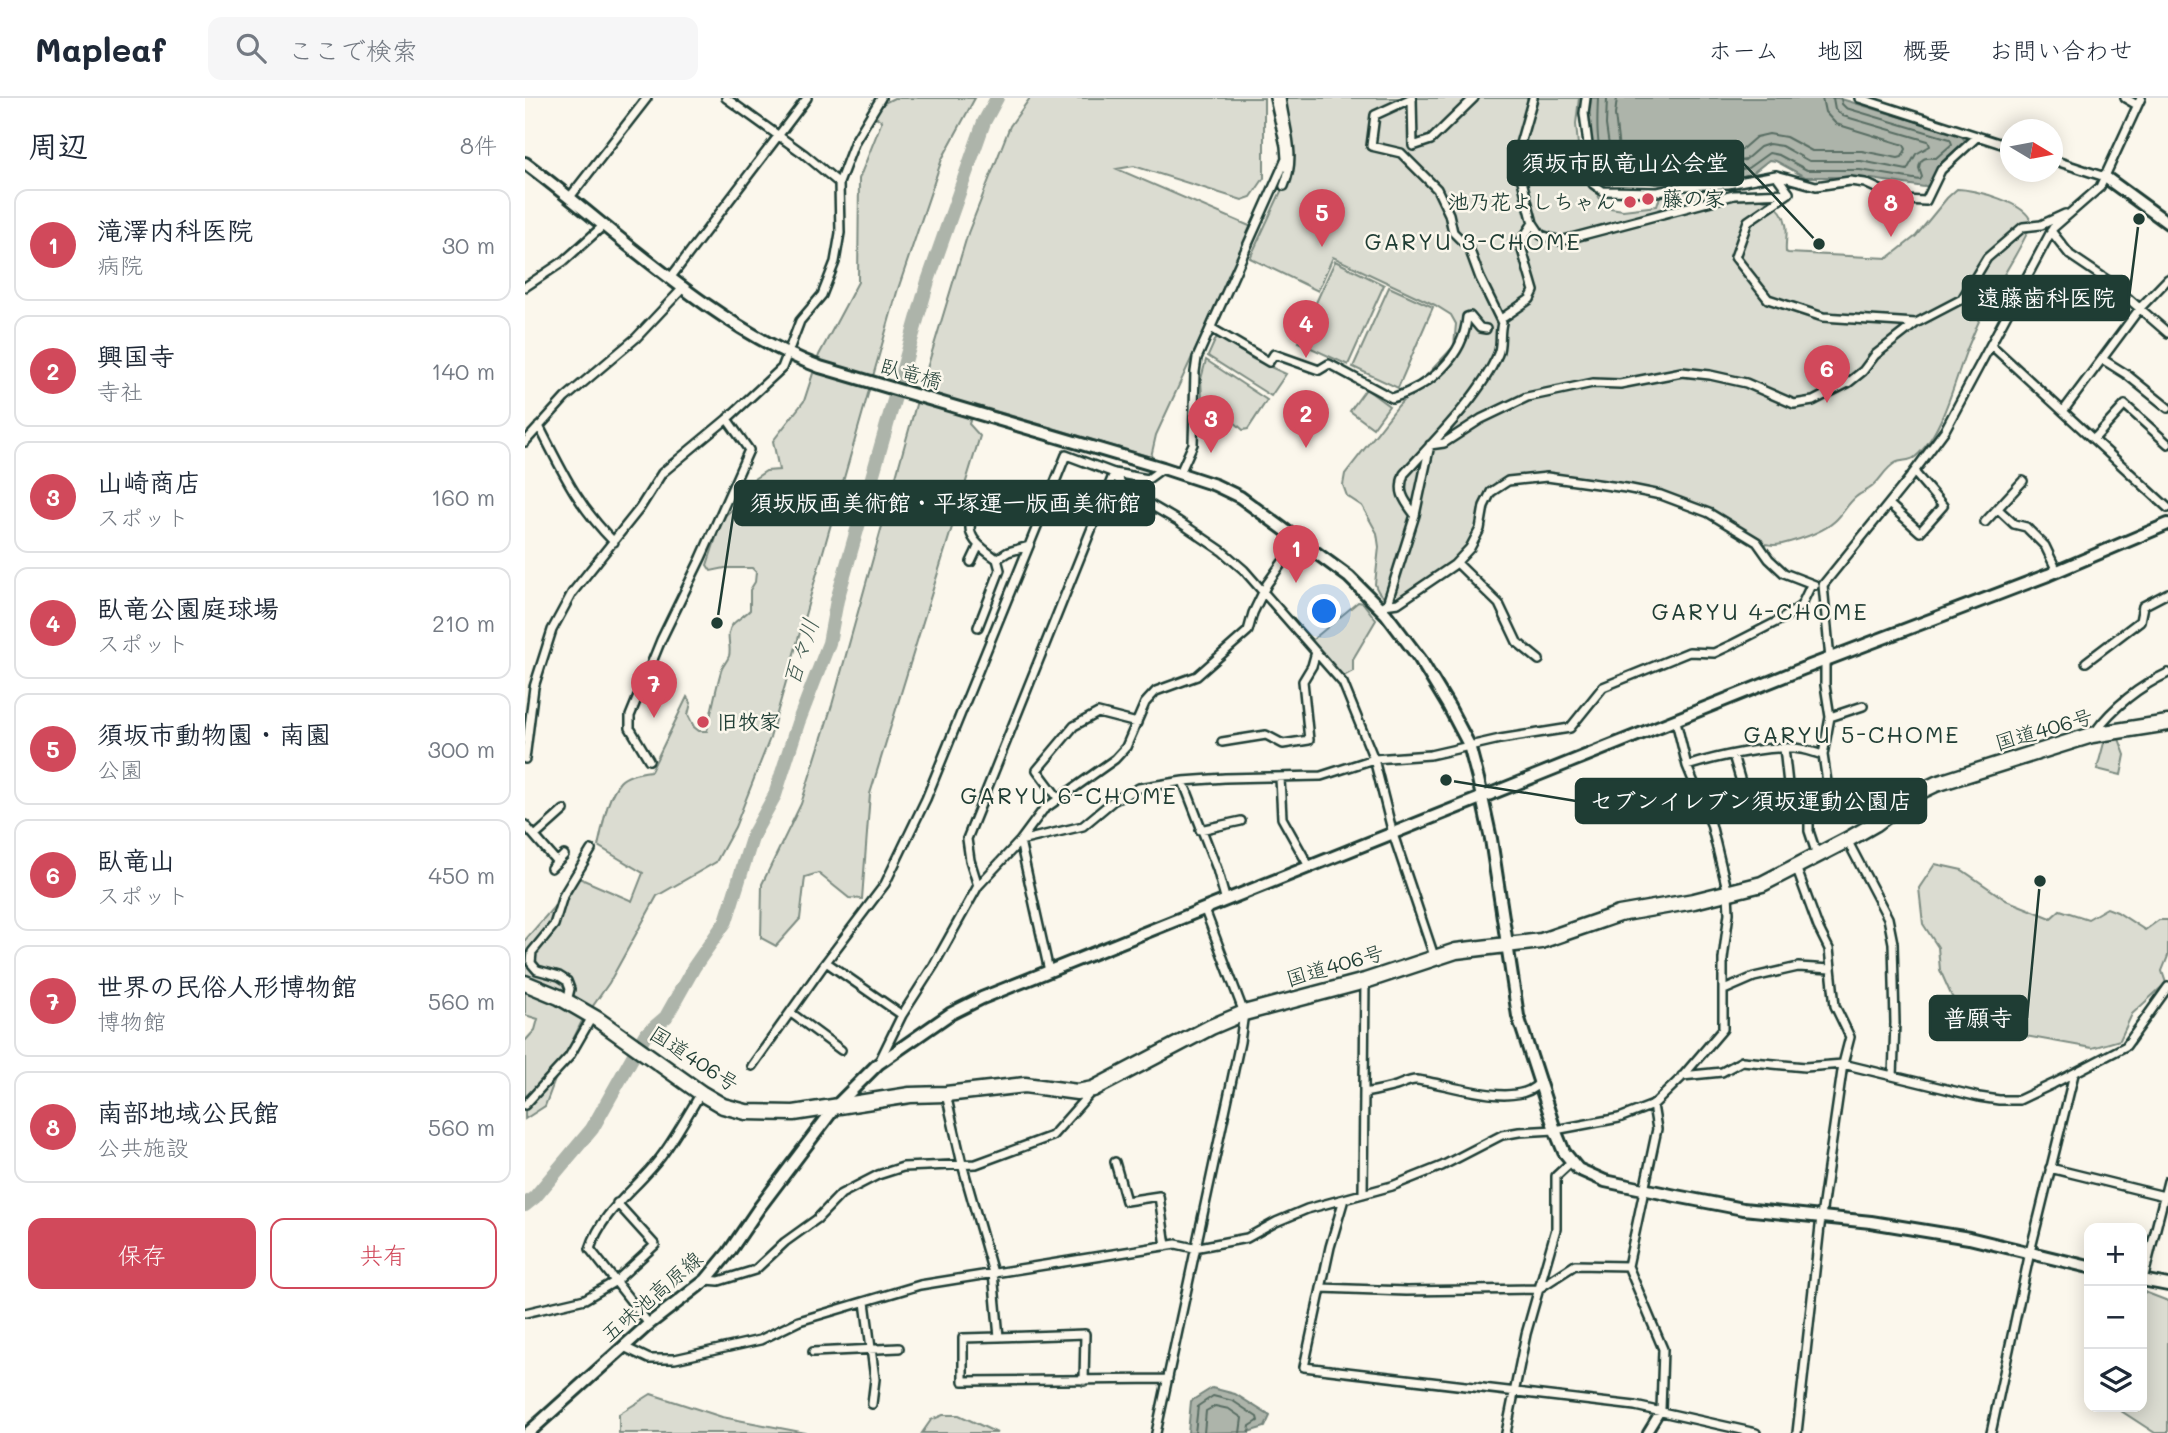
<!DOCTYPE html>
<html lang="ja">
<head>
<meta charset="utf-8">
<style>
	:root { --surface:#fff; --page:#f6f6f7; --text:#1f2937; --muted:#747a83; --line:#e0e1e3; --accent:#d1495b }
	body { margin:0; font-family:Mali,"Klee One",sans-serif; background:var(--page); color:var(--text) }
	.controls { position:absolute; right:21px; bottom:21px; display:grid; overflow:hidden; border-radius:14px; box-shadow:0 4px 18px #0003 }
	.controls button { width:63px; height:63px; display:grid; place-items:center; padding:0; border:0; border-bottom:2px solid var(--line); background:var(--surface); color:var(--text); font:35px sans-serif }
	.compass { position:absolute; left:1475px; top:21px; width:63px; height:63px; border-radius:50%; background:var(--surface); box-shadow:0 4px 18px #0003; rotate:100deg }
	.you { position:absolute; left:800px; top:514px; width:24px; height:24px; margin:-18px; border:5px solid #fff; border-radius:50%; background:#1a73e8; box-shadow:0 0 0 10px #1a73e833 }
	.badge { display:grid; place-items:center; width:46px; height:46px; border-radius:50%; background:var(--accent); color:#fff; font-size:23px; font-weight:700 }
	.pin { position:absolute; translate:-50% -58px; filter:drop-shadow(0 2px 4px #0008) }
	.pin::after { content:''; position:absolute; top:37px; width:24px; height:21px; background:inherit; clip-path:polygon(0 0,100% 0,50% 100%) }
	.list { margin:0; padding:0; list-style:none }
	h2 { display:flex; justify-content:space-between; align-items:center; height:91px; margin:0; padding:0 28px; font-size:30px }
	h2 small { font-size:23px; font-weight:400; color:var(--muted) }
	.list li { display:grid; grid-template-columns:46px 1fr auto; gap:21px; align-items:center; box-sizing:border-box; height:112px; margin:0 14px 14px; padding:0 14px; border:2px solid var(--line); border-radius:14px }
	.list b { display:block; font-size:26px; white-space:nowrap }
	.list p { margin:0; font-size:23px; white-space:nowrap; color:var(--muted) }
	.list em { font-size:23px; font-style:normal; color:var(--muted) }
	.actions { display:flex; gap:14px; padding:21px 28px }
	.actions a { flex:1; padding:16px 0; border:2px solid var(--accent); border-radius:14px; text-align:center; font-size:24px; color:var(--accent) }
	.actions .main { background:var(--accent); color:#fff }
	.icon { flex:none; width:38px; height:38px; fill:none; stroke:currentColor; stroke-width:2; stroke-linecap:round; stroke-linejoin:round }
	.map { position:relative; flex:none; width:1643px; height:1335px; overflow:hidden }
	header { display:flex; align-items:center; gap:42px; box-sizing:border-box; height:98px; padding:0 35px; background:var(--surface); border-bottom:2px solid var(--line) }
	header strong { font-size:33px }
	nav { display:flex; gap:38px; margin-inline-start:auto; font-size:24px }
	.search { width:490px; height:63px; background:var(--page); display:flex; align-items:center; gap:18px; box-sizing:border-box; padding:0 24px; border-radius:14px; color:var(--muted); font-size:26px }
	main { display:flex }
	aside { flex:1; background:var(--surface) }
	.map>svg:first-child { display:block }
</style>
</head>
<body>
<header>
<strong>Mapleaf</strong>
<div class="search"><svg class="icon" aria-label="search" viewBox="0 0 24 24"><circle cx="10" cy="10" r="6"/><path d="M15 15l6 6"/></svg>ここで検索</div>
<nav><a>ホーム</a><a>地図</a><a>概要</a><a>お問い合わせ</a></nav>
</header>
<main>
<aside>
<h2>周辺<small>8件</small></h2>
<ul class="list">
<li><span class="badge">1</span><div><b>滝澤内科医院</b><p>病院</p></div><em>30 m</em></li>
<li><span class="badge">2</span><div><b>興国寺</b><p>寺社</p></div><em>140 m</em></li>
<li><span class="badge">3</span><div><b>山崎商店</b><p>スポット</p></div><em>160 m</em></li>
<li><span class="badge">4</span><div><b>臥竜公園庭球場</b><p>スポット</p></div><em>210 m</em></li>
<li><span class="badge">5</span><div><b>須坂市動物園・南園</b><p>公園</p></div><em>300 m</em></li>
<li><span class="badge">6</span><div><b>臥竜山</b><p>スポット</p></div><em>450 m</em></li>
<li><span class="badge">7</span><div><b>世界の民俗人形博物館</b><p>博物館</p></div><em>560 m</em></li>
<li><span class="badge">8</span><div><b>南部地域公民館</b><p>公共施設</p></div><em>560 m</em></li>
</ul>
<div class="actions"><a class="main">保存</a><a>共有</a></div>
</aside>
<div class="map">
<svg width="1643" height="1335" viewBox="0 0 1643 1335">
	<rect width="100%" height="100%" fill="#fbf7ec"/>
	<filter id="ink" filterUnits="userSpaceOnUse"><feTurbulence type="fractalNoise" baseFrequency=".0143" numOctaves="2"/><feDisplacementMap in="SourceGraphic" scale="14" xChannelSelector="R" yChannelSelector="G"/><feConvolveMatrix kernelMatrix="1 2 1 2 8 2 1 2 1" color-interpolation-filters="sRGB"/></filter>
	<g filter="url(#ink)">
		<path fill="#dbdcd1" stroke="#7d8c82" stroke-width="2" d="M369 0H450L417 61 372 194 245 640 210 729 191 764 132 798 84 885 56 925 34 971 20 1008 0 1021V943L10 932 13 921 0 917V842L54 780 107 803 118 775 73 748C78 729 81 700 95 684 102 676 117 674 126 673L162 599 166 605 163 617 169 629 174 633H182C187 612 190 594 196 573 197 568 202 564 204 558 207 547 199 537 208 526 213 521 220 517 225 512V492L230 484 231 474 227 470H200L186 473 182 467 198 419 213 407 226 383 241 373 254 372 248 343 279 303 294 257 333 184 334 81 357 23 349 18 355 7Z
			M505 0H739V80L726 99 717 102 609 68 592 71 727 129 631 337 626 359 450 307 444 326 455 338 345 696 337 801 324 800 293 775 280 779 275 821 251 848 236 840 237 786 276 706 307 607 390 310 443 135 485 28Z
			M756 0H1054L1051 26 1055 68 1060 82 1070 91 1079 109 1098 112 1132 108 1136 96 1161 91 1213 89 1219 97C1236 99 1258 106 1261 126 1263 135 1260 145 1261 154L1263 155 1363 160 1391 138 1422 100 1432 91C1449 91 1502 105 1506 124 1508 131 1470 191 1464 202 1456 217 1449 235 1442 251 1430 281 1417 338 1390 359 1384 364 1377 361 1370 365 1359 371 1355 384 1344 391 1340 394 1335 395 1331 399 1323 405 1318 416 1310 423 1298 434 1273 442 1257 446 1230 452 1208 427 1186 416 1147 397 1026 372 984 383 978 385 972 390 966 394L955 431 932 465 873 505C862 502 853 498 850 486L854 449 852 435 837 408 822 398 818 387 820 376 873 308 929 248 931 226 926 217 910 207 808 159 793 193 725 160 764 76Z
			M810 163 859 187 823 267 773 244Z
			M864 189 908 209 873 290 828 269Z
			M692 238 728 261 761 276 746 298 683 258Z
			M681 262 742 302 723 331 718 332 697 313 677 300 676 281Z
			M841 291 864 308 848 330 825 313Z
			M833 504 838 505 851 522 828 561V573L819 578 815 577 786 543Z
			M1593 638 1600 657 1596 677 1572 671 1580 641Z
			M1410 766 1437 772 1481 802 1526 820 1535 812 1563 821 1582 810 1592 814 1620 832 1634 822H1643V858L1637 873 1641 885 1607 916 1595 942 1567 950 1473 933 1444 920 1427 899 1415 872 1413 849 1398 826 1394 790Z
			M1617 1193 1643 1203V1335H1630L1590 1309H1617Z
			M126 1296 197 1319 281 1335H94V1316Z
			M418 1317H434L472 1335H397L406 1322Z"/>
		<path fill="#adb4aa" stroke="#74847b" stroke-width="2" d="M1066 0H1313L1436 37 1440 43 1417 64 1404 87 1399 89 1334 79H1280L1251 63 1244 62 1225 77 1196 82H1174L1135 87 1094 78 1086 80 1074 75C1063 53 1063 23 1066 0Z
			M687 1290 710 1296 745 1318 740 1329 723 1334 663 1335 666 1303Z"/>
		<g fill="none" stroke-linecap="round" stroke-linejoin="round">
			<path stroke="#586d63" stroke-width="2" d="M1073 0C1072 23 1071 47 1079 70L1135 80 1173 75H1196L1223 70 1244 55 1254 57 1282 72H1335L1395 82 1397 79 1394 70C1395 59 1402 59 1411 60L1427 46 1425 41 1321 10 1317 6 1316 0
				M1082 0 1081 27 1086 62 1134 71 1173 66H1195L1220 62 1235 49 1244 46 1257 48 1284 63H1336L1382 72 1391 56 1405 48 1403 43 1318 18 1310 11 1308 0
				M1092 0 1090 17 1094 51 1133 61 1194 55 1216 52 1231 39 1244 36 1261 39 1287 53H1337L1373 60 1377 59 1381 51 1379 47 1311 26 1300 14 1297 0
				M670 1335 673 1308 688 1298 708 1303 732 1319 733 1323 725 1328 724 1335
				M679 1335 681 1313 690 1308 704 1311 717 1320 715 1335"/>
			<path stroke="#adb4aa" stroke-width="14" d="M0 1107 10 1099 67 1031 120 937 141 919 169 869 201 823 228 737 250 697 273 625 304 545 312 502 403 183 459 24 472 0"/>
			<g stroke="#1f3d34" stroke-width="12">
				<path id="street" d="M201 0 279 56 314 85
					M756 0C760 31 772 58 759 88
					M887 0 850 17 846 48 876 55 912 91 924 116 928 134 944 150 955 180 977 225C974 235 977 247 973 256 955 298 910 342 879 376 872 394 879 402 890 417
					M887 0 888 48 906 42 949 0
					M1061 0 1059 15 1068 86 1078 93 1133 94 1160 88 1203 86 1251 77 1291 88 1325 83 1340 85 1377 102 1401 103 1416 72 1453 38
					M1334 0 1486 49
					M1600 0 1612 7
					M1528 62 1580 79
					M1251 77 1264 95
					M1264 95 1223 123 1210 159 1243 201 1298 219 1391 225
					M45 99 122 0
					M1008 125 991 60 1008 0
					M1526 133 1545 157 1582 182 1643 235
					M146 179 282 0
					M0 189 39 163 79 127
					M979 219 1005 201 1009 193 995 145 1008 125 1016 137 1035 143 1209 97 1264 95
					M686 230 744 264 749 256 794 272 804 266 867 300C904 289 939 259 942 219L945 218 955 230 961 231
					M1466 247 1643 410
					M1577 261 1601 276 1643 310
					M1539 312 1615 210 1643 181
					M14 328C37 373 52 407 89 444
					M1569 341 1600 307 1643 346
					M0 344 40 300 111 240 159 189
					M589 375 600 392 653 423 697 453 719 472 818 585 849 661 868 736 909 858
					M655 375 668 346 670 274 672 260 761 61 760 48 749 0
					M480 397 448 420C437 438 459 452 472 461L483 454 504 448
					M1364 406 1395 434 1418 408 1389 374
					M1473 411 1489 426 1501 429 1520 448 1532 473
					M1460 424 1498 383
					M446 464 454 447
					M932 465 974 506 992 544 1014 562
					M862 506 890 417 905 347 919 345 956 321 1002 299 1068 285 1095 286 1157 274 1185 277 1221 285 1269 306 1288 303 1323 285 1338 273 1350 257 1391 225 1437 201 1462 160 1498 129 1516 127 1540 116
					M859 507 873 505 929 467 945 450 955 431 959 408 966 394 983 383 1022 379 1101 390 1136 397 1184 415 1232 444 1244 461 1259 475 1290 487
					M453 529 475 472 472 461
					M1305 561 1298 487 1383 382 1420 332 1528 130 1575 89 1616 0
					M1561 564 1615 523 1618 508 1643 495
					M1305 619 1338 608
					M1570 634C1588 609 1615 588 1643 575
					M697 644 741 637 758 646 784 642 778 583 787 568 791 554
					M1259 650 1264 695
					M1208 657 1221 701 1282 693 1294 698
					M0 661 9 589 27 532 47 495 115 410 137 375 202 321 257 270 275 223 297 197 310 164 315 135 314 85 330 43 356 0
					M124 662 105 630V618L136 542 176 460 224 352 202 321
					M1162 668C1190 659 1248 646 1276 651 1283 652 1291 655 1298 657
					M755 680 757 720 785 770
					M658 683 692 771 701 803
					M533 700 512 672 549 628 573 615 612 625
					M0 727 32 764
					M675 732 716 723
					M10 738 39 712
					M1322 742 1363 820 1368 845 1370 925 1368 978
					M495 743 558 728 588 703 614 690 658 683 700 680 796 678 849 661 905 657 975 641 1045 630 1078 589 1164 554 1189 555 1206 547 1257 521 1276 508 1286 487
					M495 743 524 873
					M1292 757 1284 733V716L1302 684 1298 657 1305 619 1300 587V563
					M1271 769 1293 829 1304 851 1310 908 1325 939 1318 966 1296 1119 1272 1335
					M26 770 39 757
					M453 788 445 762 442 741 589 375
					M301 864 377 917
					M1199 892 1229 879 1273 869 1306 871
					M42 903 45 891 42 883 34 878 12 872 6 865 7 854 29 827 38 798 66 752
					M266 915 316 952
					M354 964 377 917 409 867 453 788 495 743 518 712 590 661 601 649 620 605 631 593 672 578 723 533 728 515 742 486 774 441
					M227 968 301 864 360 786 401 701 541 357 589 375 623 381 638 370
					M1157 978 1197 974 1217 963 1280 969 1318 966 1454 999 1474 1002H1494L1528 986 1601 948 1643 889
					M839 995C850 993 861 991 871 988 878 986 885 981 892 982 922 985 991 1012 1014 985
					M421 996 437 1066 468 1175 474 1239 438 1240V1283L643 1281
					M0 1007 44 959 67 919
					M590 1064 601 1103 634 1098 641 1148
					M1525 1070 1643 1099
					M838 1096 840 883
					M819 1101 805 1149 779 1269 1110 1308 1231 1335
					M181 1182 194 1183 230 1172 260 1144 292 1121 316 1096 353 1077 378 1069 451 1066 527 1038 566 994
					M1618 1182 1643 1083
					M796 1190 881 1193 1013 1191 1050 1167 1103 1168
					M340 1204 350 1281 347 1306
					M0 1215 60 1201 91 1183 130 1147 92 1105
					M124 1226 65 1151C78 1110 114 1090 138 1056 152 1037 163 1016 176 995
					M474 1239 560 1236 559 1283
					M99 1249 124 1261H150L235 1242 274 1223 395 1187 651 1146 669 1150 722 1140 751 1124 782 1111 867 1088 917 1068 977 1037 994 1034 1030 1032 1094 1020 1128 1007 1157 979 1198 931V861L1204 815 1203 795 1186 726 1162 668 1151 623
					M288 1254 374 1250
					M631 1335 715 944 719 915 680 812
					M981 1335 1001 1236 1031 1131V1078L1046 1064
					M1122 1335 1136 1312 1138 1251 1103 1168 1132 1031 1128 1007
					M1466 1335 1505 1154 1549 976"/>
			</g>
			<g stroke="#1f3d34" stroke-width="16">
				<path id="secondary" d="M0 65C91 133 188 229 295 269L638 370 690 387 715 399 824 479 861 516 895 561 924 609 944 647 953 681 966 741 993 918 1030 1032 1039 1054 1053 1071 1080 1083 1151 1098 1218 1111 1346 1124 1444 1140 1564 1169
					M1580 79 1643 125
					M1617 1182 1643 1187
					M3 1335 124 1226 181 1182 204 1154 234 1110 311 1008 353 966 425 916 457 900 1277 571 1523 477 1643 426"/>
			</g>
			<g stroke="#1f3d34" stroke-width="19">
				<path id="highway" d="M0 885 34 899 72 921 176 995 198 1008 221 1014 269 1015 385 997 421 996 500 987 552 994 568 991 686 929 719 915 840 883 931 853 1016 843 1094 816 1169 803 1237 786 1322 742 1350 726 1392 695 1411 686 1567 637 1643 625"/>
			</g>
			<use href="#street" stroke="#fbf7ec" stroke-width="7"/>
			<use href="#secondary" stroke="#fbf7ec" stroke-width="10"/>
			<use href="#highway" stroke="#fbf7ec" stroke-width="14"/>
		</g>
	</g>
	<g fill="#d1495b" stroke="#fbf7ec" stroke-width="2.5">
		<circle cx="1123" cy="101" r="7"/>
		<circle cx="1105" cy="104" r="7"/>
		<circle cx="178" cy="624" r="7"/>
	</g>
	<g text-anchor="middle" stroke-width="5" stroke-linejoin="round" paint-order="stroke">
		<g font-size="21" font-weight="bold" fill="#1f3d34" stroke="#fbf7ec" text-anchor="start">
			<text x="1137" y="108">藤の家</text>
			<text x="1091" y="111" text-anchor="end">池乃花よしちゃん</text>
			<text x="192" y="631">旧牧家</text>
		</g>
		<g font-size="21" fill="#1f3d34" stroke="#fbf7ec">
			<text transform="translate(386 276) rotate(16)" y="7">臥竜橋</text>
			<text transform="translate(1519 632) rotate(-16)" y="7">国道406号</text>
			<text transform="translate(810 868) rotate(-16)" y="7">国道406号</text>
			<text transform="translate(169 961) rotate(33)" y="7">国道406号</text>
			<text transform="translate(127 1199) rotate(-41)" y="7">五味池高原線</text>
		</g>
		<g font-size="23" letter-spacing="2" fill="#1f3d34" stroke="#fbf7ec">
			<text x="948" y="152">GARYU 3-CHOME</text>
			<text x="1235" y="522">GARYU 4-CHOME</text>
			<text x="1327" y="645">GARYU 5-CHOME</text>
			<text x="544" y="706">GARYU 6-CHOME</text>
		</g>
		<g font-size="23" font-style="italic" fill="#425b52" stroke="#fbf7ec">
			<text transform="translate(276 554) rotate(-72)" y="8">百々川</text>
		</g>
	</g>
	<path fill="none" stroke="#1f3d34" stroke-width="2.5" d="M1294 146L1218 65M1614 121L1604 200M192 525L210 405M921 682L1051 703M1515 783L1502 920"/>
	<g fill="#1f3d34" stroke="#fbf7ec" stroke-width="2.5">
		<circle cx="1294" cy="146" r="7"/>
		<circle cx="1614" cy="121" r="7"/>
		<circle cx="192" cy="525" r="7"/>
		<circle cx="921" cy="682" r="7"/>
		<circle cx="1515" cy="783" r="7"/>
	</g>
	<g fill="#1f3d34" stroke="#1f3d34" stroke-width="2.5">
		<rect x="983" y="43" width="235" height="44" rx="7"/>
		<rect x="1438" y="178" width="166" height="44" rx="7"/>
		<rect x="210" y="383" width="419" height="44" rx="7"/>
		<rect x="1051" y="681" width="350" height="44" rx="7"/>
		<rect x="1405" y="898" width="97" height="44" rx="7"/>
	</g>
	<g font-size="23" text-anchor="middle" font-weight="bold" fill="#fff">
		<text x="1100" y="73">須坂市臥竜山公会堂</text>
		<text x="1521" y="208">遠藤歯科医院</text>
		<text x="420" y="413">須坂版画美術館・平塚運一版画美術館</text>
		<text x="1226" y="711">セブンイレブン須坂運動公園店</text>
		<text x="1453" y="928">普願寺</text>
	</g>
</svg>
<div class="controls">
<button>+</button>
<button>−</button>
<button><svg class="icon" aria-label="layers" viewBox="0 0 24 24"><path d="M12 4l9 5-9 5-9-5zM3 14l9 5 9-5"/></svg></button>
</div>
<svg class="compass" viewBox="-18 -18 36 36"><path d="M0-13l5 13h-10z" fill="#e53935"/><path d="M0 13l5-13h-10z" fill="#747a83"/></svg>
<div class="you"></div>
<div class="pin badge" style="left:771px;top:485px">1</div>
<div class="pin badge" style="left:781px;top:350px">2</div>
<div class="pin badge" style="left:686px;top:355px">3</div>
<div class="pin badge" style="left:781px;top:260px">4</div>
<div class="pin badge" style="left:797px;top:149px">5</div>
<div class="pin badge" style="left:1302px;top:305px">6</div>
<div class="pin badge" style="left:129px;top:620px">7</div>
<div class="pin badge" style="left:1366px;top:139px">8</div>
</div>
</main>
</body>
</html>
